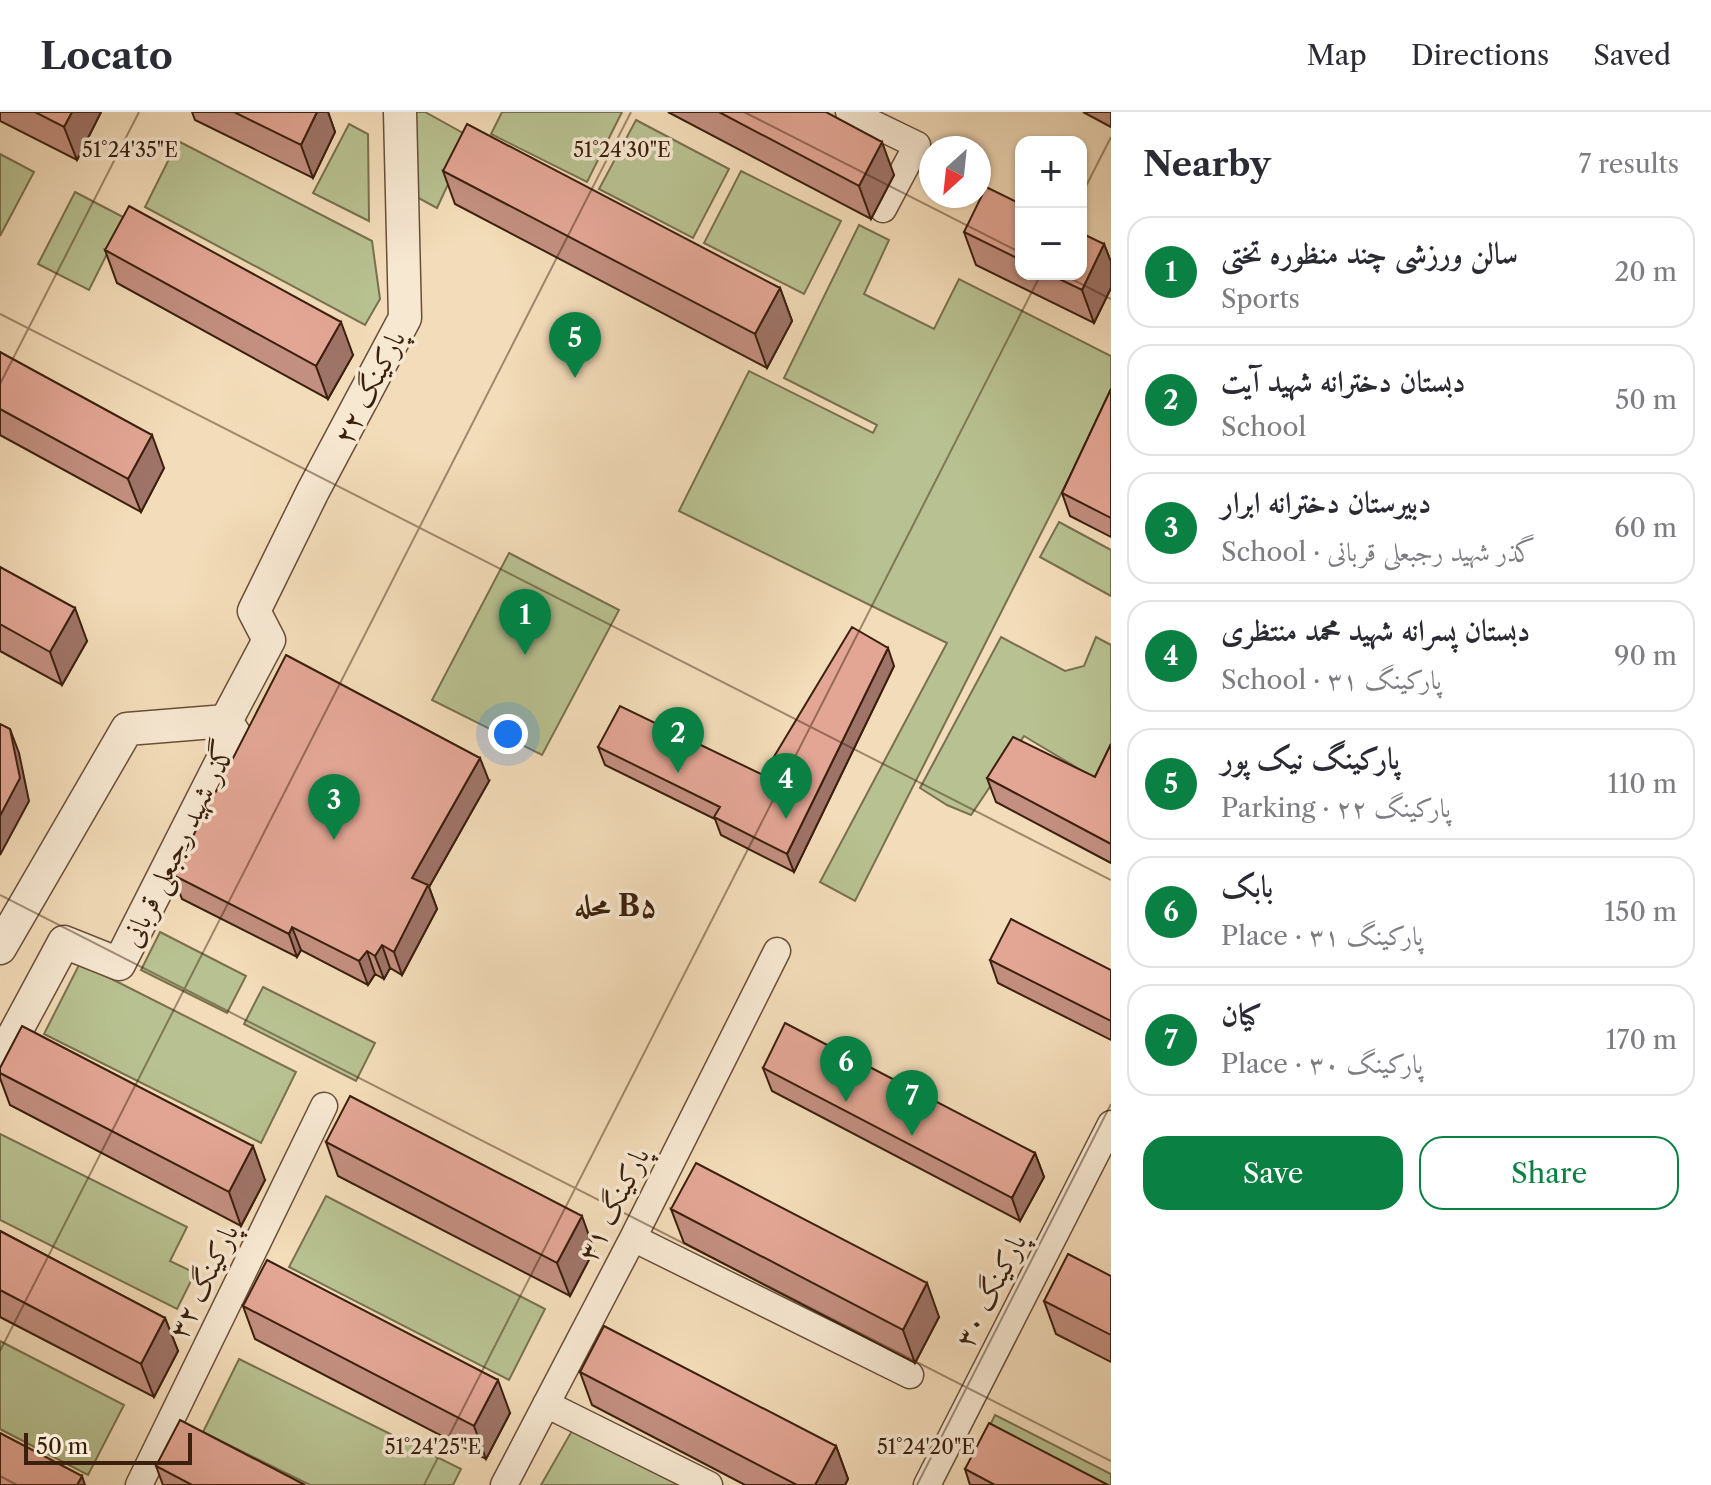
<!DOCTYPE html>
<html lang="en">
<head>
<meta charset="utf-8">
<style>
	:root { --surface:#fff; --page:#f7f7f7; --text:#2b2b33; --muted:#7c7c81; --line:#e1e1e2; --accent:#0b8043 }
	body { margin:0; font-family:"Libre Caslon Text",Amiri,serif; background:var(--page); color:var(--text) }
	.controls { position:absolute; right:24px; top:24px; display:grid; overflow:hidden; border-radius:16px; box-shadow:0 2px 6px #0004 }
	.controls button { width:72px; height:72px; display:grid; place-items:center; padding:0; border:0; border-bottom:2px solid var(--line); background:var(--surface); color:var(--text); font:40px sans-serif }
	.compass { position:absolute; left:919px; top:24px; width:72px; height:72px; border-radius:50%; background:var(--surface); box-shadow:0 2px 6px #0004; rotate:207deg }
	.scale { position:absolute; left:24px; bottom:20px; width:168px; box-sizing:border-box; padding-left:8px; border:4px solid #3b200d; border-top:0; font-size:22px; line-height:28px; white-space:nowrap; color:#3b200d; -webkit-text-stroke:6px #f7e8d2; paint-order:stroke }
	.you { position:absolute; left:508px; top:622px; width:28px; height:28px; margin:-20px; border:6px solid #fff; border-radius:50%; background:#1a73e8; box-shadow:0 0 0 12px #1a73e833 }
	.badge { display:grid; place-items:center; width:52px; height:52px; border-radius:50%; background:var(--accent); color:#fff; font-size:26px; font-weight:700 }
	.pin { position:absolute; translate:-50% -66px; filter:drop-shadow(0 2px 4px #0008) }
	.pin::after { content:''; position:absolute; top:42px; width:28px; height:24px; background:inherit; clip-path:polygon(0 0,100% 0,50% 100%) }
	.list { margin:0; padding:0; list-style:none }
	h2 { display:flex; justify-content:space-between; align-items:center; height:104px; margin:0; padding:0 32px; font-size:34px }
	h2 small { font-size:26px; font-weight:400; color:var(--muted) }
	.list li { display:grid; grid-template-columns:52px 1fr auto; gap:24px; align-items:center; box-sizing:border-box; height:112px; margin:0 16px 16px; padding:0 16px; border:2px solid var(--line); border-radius:24px }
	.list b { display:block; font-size:30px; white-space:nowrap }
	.list p { margin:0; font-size:26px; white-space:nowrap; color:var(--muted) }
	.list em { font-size:26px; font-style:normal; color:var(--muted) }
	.actions { display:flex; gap:16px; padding:24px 32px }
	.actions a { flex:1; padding:18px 0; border:2px solid var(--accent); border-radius:24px; text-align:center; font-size:28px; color:var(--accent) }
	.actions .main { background:var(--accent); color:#fff }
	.map { position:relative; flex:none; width:1111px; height:1373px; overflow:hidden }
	header { display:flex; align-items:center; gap:48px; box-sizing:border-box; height:112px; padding:0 40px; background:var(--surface); border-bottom:2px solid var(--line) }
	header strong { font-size:38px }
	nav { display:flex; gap:44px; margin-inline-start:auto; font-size:28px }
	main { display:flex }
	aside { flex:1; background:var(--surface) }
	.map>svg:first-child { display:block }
</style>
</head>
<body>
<header>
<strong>Locato</strong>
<nav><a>Map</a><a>Directions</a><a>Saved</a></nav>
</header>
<main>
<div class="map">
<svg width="1111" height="1373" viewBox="0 0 1111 1373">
	<rect width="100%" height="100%" fill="#f3dcb9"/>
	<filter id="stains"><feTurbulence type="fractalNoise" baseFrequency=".0025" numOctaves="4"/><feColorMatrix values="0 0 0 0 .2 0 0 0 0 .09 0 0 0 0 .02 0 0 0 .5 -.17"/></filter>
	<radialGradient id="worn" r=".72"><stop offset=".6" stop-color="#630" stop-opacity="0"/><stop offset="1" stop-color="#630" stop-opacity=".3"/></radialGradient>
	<path fill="#b8c191" stroke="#7a704f" stroke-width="2" d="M409 0H425L470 25 437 96 411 82Z
		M502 0H622L587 70 491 22Z
		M636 8 729 57 693 126 599 77Z
		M349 12 368 22 369 109 313 81Z
		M178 29 372 129 380 187 365 213 145 95Z
		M0 42 34 60 0 124Z
		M741 59 841 109 804 182 704 131Z
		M75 80 125 106 89 178 38 152Z
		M859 113 889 128 864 182 934 217 959 167 1111 244V283L855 789 820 770 947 531 679 399 749 259 873 321 877 313 784 266Z
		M1059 410 1111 438V484L1040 445Z
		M509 441 619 498 542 643 432 588Z
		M1001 525 1065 559 1084 554 1096 525 1111 533V646L1099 669 1024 624 971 703 947 693 920 676Z
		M160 820 246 864 227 901 141 858Z
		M80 851 296 960 261 1031 44 922Z
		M263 875 375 931 356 969 244 912Z
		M0 1022 187 1115 170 1149 195 1161 177 1197 0 1108Z
		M326 1084 545 1197 509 1268 289 1155Z
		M0 1229 124 1293 88 1363 0 1317Z
		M239 1247 461 1357 453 1373H310L203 1320Z
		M995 1303 1111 1362V1373H1069L982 1329Z
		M573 1317 684 1373H541Z"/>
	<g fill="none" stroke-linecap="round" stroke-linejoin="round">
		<g stroke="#694f38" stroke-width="29">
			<path id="minor" d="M849 0 917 33 883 97
				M633 1126 910 1263
				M546 1292 709 1373
				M139 1373 324 994
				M504 1373 633 1126 777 839
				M927 1373 1111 1012"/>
		</g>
		<g stroke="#694f38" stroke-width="35">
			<path id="tertiary" d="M0 836 127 617 226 609 269 528 254 499 313 379 405 206 400 0
				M0 949 64 830 119 852 235 623 226 609"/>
		</g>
		<use href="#minor" stroke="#f7e8d2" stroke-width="26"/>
		<use href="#tertiary" stroke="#f7e8d2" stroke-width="32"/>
	</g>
	<path fill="#c38f80" stroke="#3b200d" stroke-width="2" d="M0 0H101L77 48 0 9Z
		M192 0H328L335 20 313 66 195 8Z
		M668 0H826L894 63 871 107Z
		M1083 0H1111V15Z
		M443 59 780 176 792 209 767 256 455 92Z
		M1021 92V162H1081L1104 132 1111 150V176L1094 211 976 153 964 120Z
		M105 138 353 243 328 287 117 171Z
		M0 240 164 356 141 400 0 323Z
		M1111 277V425L1070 404 1062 381Z
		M0 455 87 529 62 573 0 539Z
		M894 554 794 760 721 723 715 707 605 653 598 635 763 663Z
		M1111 632V751L996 690 987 666 1095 665Z
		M489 669 429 775 437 797 402 863 390 856 384 867 375 862 368 873 301 838 297 845 182 787 173 763Z
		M990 848 1111 858V928L998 871Z
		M0 956 265 1068 241 1114 10 993 0 966Z
		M763 956 1035 1041 1044 1065 1020 1109 772 979Z
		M326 1030 594 1138 570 1184 338 1064Z
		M671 1097 939 1205 915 1251 684 1131Z
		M0 1119 165 1206 178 1239 154 1285 0 1205Z
		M1111 1164V1250L1056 1222 1044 1189Z
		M243 1194 510 1301 486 1347 255 1227Z
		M580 1260 836 1334 848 1367 845 1373H745L592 1293Z
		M156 1354 305 1373H163Z
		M965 1357 1108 1373H970Z"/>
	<path fill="#9f7468" stroke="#3b200d" stroke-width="2" d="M72 0H101L77 48 64 15Z
		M317 0H328L335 20 313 66 301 33Z
		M882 30 894 63 871 107 859 74Z
		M1104 132 1111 150V176L1094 211 1082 178Z
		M780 176 792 209 767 256 755 222Z
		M341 210 353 243 328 287 316 254Z
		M152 323 164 356 141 400 128 367Z
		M75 496 87 529 62 573 50 540Z
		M888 536 894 554 794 760 787 742Z
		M10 617 19 641 29 689 0 743V704Z
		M480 646 489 669 429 775 437 797 402 863 394 840 412 766Z
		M292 815 301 838 297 845 289 822Z
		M382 833 390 856 384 867 375 844Z
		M367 839 375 862 368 873 359 849Z
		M253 1034 265 1068 241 1114 229 1080Z
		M1035 1041 1044 1065 1020 1109 1012 1086Z
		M582 1104 594 1138 570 1184 557 1151Z
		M927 1171 939 1205 915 1251 903 1218Z
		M165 1206 178 1239 154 1285 141 1252Z
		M498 1268 510 1301 486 1347 474 1314Z
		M836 1334 848 1367 845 1373H815Z
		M82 1364 85 1373H77Z"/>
	<path fill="#e3a695" stroke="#3b200d" stroke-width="2" d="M35 0H72L64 15Z
		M234 0H317L301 33Z
		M719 0H826L882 30 859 74Z
		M467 12 780 176 755 222 443 59Z
		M986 75 1021 92V148L964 120Z
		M129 94 341 210 316 254 105 138Z
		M1081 121 1104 132 1082 178 1049 162H1081Z
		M0 240 152 323 128 367 0 297Z
		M1111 277V406L1062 381Z
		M0 455 75 496 50 540 0 512Z
		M852 515 888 536 787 742 714 705 720 695 598 635 620 594 763 663Z
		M286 543 480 646 412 766 428 773 394 840 382 833 375 844 367 839 359 849 292 815 289 822 173 763Z
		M0 612 10 617 20 666 0 704Z
		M1013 625 1095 665 1111 632V732L987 666Z
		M1011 807 1111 858V909L990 848Z
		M785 911 1035 1041 1012 1086 763 956Z
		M22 914 253 1034 229 1080 0 961V956Z
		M350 984 582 1104 557 1151 326 1030Z
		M696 1051 927 1171 903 1218 671 1097Z
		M0 1119 165 1206 141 1252 0 1178Z
		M1068 1142 1111 1164V1223L1044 1189Z
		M267 1148 498 1268 474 1314 243 1194Z
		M604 1214 836 1334 815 1373H797L580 1260Z
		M180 1308 305 1373H192L156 1354Z
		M989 1311 1108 1373H995L965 1357Z
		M0 1321 82 1364 77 1373H0Z"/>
	<path fill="none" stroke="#3b200d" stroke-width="2" stroke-opacity="0.45" d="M744 0 1021 141M1081 84 1111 25M1062 162 1111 187M0 202 1111 768M0 272 139 0M0 783 1111 1349M0 1239 631 0M0 1364 17 1373M424 1373 1041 162M917 1373 1111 992"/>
	<g text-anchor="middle" stroke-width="7" stroke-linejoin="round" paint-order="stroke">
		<g font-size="28" fill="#3b200d" stroke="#f7e8d2">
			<text transform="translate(369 275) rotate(-63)" y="10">پارکینگ ۲۲</text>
			<text transform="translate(178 732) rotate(-64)" y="10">گذر شهید رجبعلی قربانی</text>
			<text transform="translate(613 1092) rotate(-63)" y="10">پارکینگ ۳۱</text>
			<text transform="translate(203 1169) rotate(-64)" y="10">پارکینگ ۳۲</text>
			<text transform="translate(990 1178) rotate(-63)" y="10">پارکینگ ۳۰</text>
		</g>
		<g font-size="30" font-weight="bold" fill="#3b200d" stroke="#f7e8d2">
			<text x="616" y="804">محله B۵</text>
		</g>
	</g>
	<g font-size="20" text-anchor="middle" fill="#3b200d" stroke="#f7e8d2" stroke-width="7" stroke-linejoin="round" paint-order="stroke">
		<text x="130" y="45">51°24'35"E</text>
		<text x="622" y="45">51°24'30"E</text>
		<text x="433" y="1342">51°24'25"E</text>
		<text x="926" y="1342">51°24'20"E</text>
	</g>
	<rect width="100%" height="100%" filter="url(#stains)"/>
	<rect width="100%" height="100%" fill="url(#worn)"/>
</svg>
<div class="controls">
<button>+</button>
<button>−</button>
</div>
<svg class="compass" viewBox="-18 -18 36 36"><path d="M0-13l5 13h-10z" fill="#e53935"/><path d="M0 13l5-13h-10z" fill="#7c7c81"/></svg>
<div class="scale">50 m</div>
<div class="you"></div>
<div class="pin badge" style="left:525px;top:543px">1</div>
<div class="pin badge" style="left:678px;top:661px">2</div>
<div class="pin badge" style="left:334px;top:728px">3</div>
<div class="pin badge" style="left:786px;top:707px">4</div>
<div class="pin badge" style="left:575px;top:266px">5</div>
<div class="pin badge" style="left:846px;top:990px">6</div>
<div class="pin badge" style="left:912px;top:1024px">7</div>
</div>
<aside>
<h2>Nearby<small>7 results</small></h2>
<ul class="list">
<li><span class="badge">1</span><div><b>سالن ورزشی چند منظوره تختی</b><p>Sports</p></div><em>20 m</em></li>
<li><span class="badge">2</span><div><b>دبستان دخترانه شهید آیت</b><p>School</p></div><em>50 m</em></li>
<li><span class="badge">3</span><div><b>دبیرستان دخترانه ابرار</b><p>School · گذر شهید رجبعلی قربانی</p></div><em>60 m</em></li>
<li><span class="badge">4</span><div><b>دبستان پسرانه شهید محمد منتظری</b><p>School · پارکینگ ۳۱</p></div><em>90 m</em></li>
<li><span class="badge">5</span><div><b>پارکینگ نیک پور</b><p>Parking · پارکینگ ۲۲</p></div><em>110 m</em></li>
<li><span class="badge">6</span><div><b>بابک</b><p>Place · پارکینگ ۳۱</p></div><em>150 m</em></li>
<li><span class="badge">7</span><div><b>کیان</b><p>Place · پارکینگ ۳۰</p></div><em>170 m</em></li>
</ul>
<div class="actions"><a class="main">Save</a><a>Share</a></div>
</aside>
</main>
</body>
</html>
